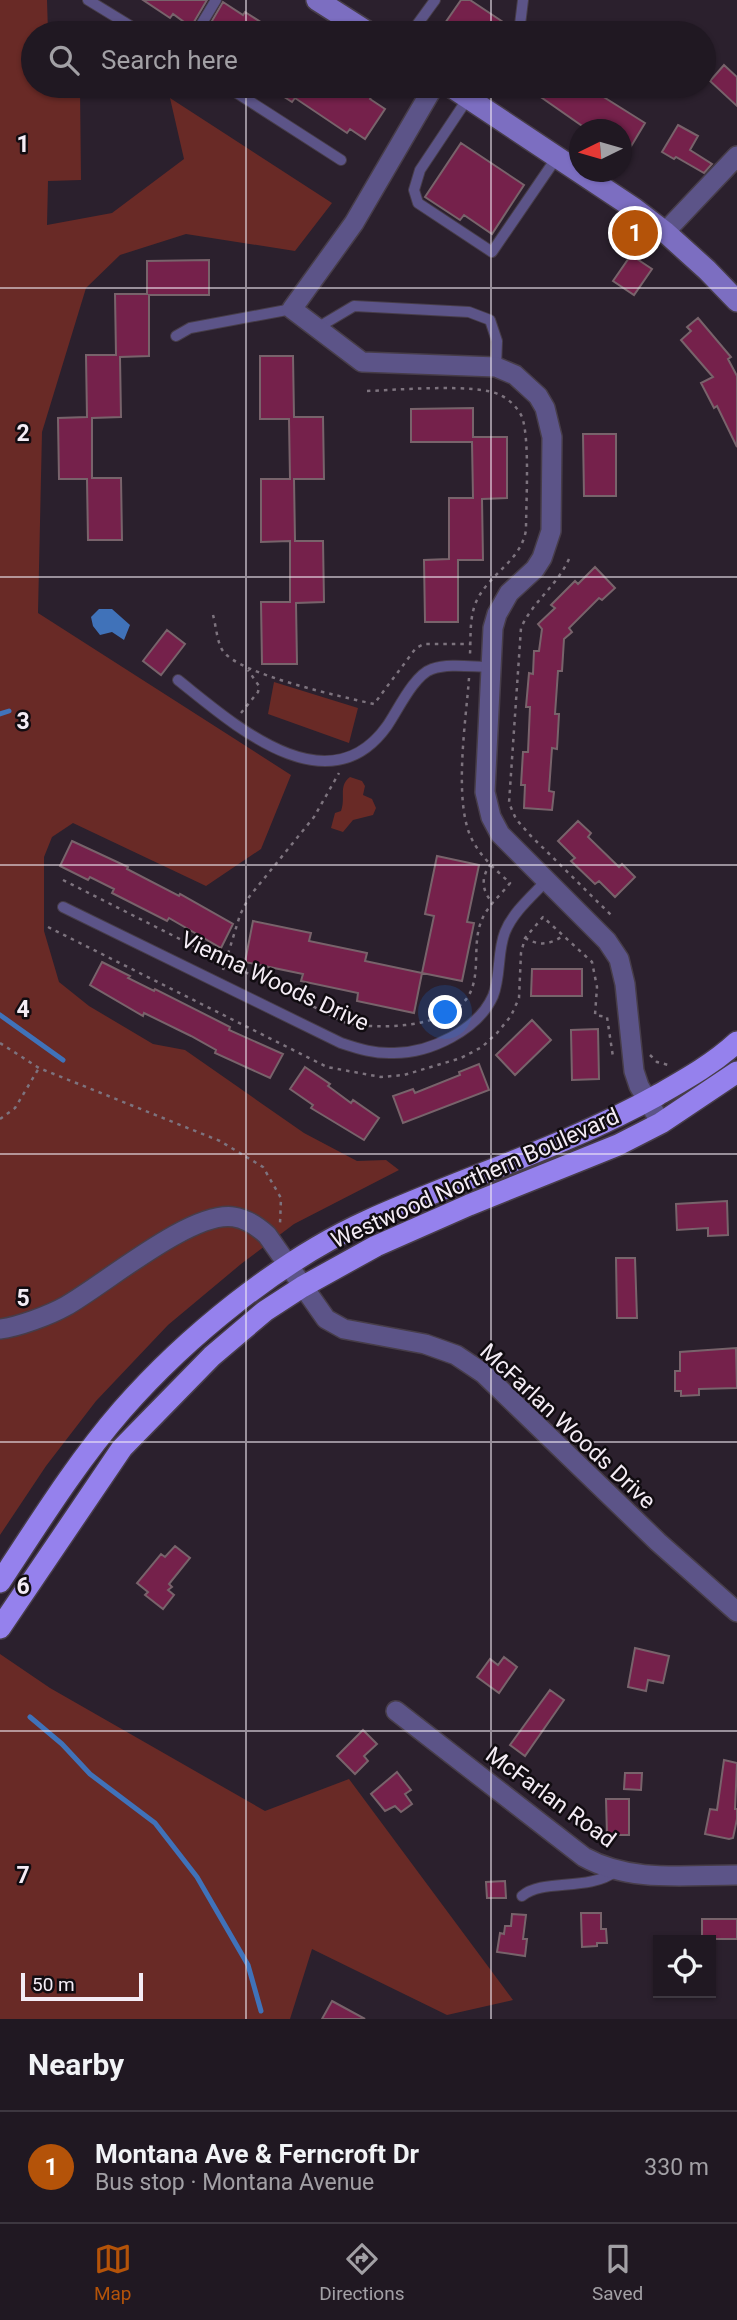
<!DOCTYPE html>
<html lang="en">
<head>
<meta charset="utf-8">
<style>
	:root { --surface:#201822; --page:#28212a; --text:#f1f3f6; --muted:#a2a0a5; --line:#3d3740; --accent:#b45309 }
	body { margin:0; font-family:Roboto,sans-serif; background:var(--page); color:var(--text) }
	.controls { position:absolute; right:21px; bottom:21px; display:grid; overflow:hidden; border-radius:0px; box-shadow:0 2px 5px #0004 }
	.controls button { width:63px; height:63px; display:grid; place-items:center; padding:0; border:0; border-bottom:2px solid var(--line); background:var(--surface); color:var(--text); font:35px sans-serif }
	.compass { position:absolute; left:569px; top:119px; width:63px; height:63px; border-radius:50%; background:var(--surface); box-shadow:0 2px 5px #0004; rotate:265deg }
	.scale { position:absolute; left:21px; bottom:18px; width:122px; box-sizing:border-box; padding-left:7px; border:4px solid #f4ecf5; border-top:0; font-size:19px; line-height:24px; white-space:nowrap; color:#f4ecf5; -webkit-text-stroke:5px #110c11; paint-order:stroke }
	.you { position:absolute; left:446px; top:1013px; width:24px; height:24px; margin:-18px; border:5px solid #fff; border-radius:50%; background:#1a73e8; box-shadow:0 0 0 10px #1a73e833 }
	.badge { display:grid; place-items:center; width:46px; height:46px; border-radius:50%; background:var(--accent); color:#fff; font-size:23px; font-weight:700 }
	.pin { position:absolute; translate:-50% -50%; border:4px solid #fff; box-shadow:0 2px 7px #0006 }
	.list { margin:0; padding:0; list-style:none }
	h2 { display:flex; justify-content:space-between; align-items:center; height:91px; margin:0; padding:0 28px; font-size:30px }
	h2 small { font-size:23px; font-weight:400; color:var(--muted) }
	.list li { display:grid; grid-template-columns:46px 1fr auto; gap:21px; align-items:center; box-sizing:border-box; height:112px; padding:0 28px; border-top:2px solid var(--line) }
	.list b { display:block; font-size:26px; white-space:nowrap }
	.list p { margin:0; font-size:23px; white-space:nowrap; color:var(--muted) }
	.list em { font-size:23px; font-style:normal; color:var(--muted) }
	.icon { flex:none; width:38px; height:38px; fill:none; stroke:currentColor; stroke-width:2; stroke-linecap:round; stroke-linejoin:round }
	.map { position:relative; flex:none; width:737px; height:2019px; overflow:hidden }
	.search { position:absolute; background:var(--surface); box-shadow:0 2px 5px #0004; left:21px; right:21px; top:21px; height:77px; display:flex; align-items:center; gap:18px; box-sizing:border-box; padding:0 24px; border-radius:38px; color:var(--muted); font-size:26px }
	.sheet { height:203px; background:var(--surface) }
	nav { display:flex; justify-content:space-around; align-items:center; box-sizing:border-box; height:98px; border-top:2px solid var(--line); background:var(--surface); font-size:19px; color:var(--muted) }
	nav a { display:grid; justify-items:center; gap:4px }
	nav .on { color:var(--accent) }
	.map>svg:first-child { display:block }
</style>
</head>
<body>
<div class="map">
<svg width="737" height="2019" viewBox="0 0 737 2019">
	<rect width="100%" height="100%" fill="#2b202d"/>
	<path fill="#692a26" d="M0 0H47L48 33H33V86L80 88 81 180 48 181 47 225 112 213 184 159 170 98 332 203 295 251 186 234 120 255 86 288 42 432 38 613 291 775 261 849 206 886 73 823 52 837 44 857V931L59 982 89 1006 153 1044 185 1050 304 1133 357 1161 386 1160 399 1170 294 1224 241 1264 168 1325 96 1401 46 1466 0 1535Z
		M274 682 358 708 349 743 268 714Z
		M350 777 362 781 365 786 363 795 372 799 376 808 373 815 353 820 343 832 331 828 335 813 341 811C346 797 338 786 350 777Z
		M0 1654 50 1688 265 1811 349 1779 513 2000 447 2015 312 1949 290 2019H0Z"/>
	<path fill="#4072b9" d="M99 609H112L130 625 124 640 112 632 100 635 93 626 91 617Z"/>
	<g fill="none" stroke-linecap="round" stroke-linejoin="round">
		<path stroke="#4072b9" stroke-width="5" d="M0 714 9 711
			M0 1015 63 1060
			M30 1717 62 1744 90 1774 155 1823 197 1877 248 1965 261 2011"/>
	</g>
	<path fill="#75214b" stroke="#78636b" stroke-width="2" d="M143 0H207L191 27 173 14 170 18Z
		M461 0H470L512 28V33H454L443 26Z
		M223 2 243 15 245 12 278 33H205Z
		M724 65 737 77V106L710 81Z
		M267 86H358L372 95 370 99 385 109 365 139 350 129 347 133 295 98 292 102Z
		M525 86H586L645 123 621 163V130H588Z
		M678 125 698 136 690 150 712 164 704 173 676 157 674 159 662 152Z
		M461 143 524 185 492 234 464 215 460 220 425 197Z
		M631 255 652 269 634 295 613 281Z
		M209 260V295H149V356L120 357 121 417 92 418V478H121L122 540H88L87 479H59L58 418 87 417 86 355H116L115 294H147V261Z
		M698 318 731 357 728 359 737 376V447L717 406 714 408 701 383 713 377 681 340 691 331 687 327Z
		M260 356H293L294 417H323L324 479H294L295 541H323L324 602 296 603 297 664H262L261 602H290V541L261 542V479H290L289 419H260Z
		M473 408V437H507V498L482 499 483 560H458V622H425L424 560 449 559V498H473L472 442H411V409Z
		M583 434H616V496H584Z
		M595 567 615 588 602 600 599 598 569 628 572 632 564 639 562 671H558L555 714H559L557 749 552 748 549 791 554 792 552 810 524 808 525 785H521L523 752H528L530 707H526L529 673 533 674 534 651H539L542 629 538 624 555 608 551 605 575 581 578 584Z
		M167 630 185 644 161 675 143 661Z
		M578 821 591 833 588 837 619 867 622 864 635 877 615 897 599 881 595 884 571 861 575 858 558 841Z
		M72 841 128 867 127 869 179 896 180 894 233 924 221 948 169 918 167 921 112 893 114 889 90 877 88 880 60 866Z
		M437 856 479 865 467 922 474 923 462 981 422 973 434 916 425 914Z
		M253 921 311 933 309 941 367 953 365 961 422 973 414 1013 357 1001 358 993 301 981 303 974 245 962Z
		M102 962 130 976 128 978 154 991 155 989 230 1027 229 1030 283 1054 270 1078 215 1053 216 1050 191 1036 144 1013 143 1016 90 985Z
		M532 969H582V996H531Z
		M532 1020 551 1040 515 1075 496 1055Z
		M598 1029 599 1079 572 1080 571 1030Z
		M479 1064 489 1090 403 1123 393 1096 413 1089 415 1093 460 1075 459 1072Z
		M305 1067 330 1084 328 1086 351 1103 353 1100 379 1118 364 1140 311 1108 313 1105 290 1089Z
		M727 1201 728 1235 708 1236V1228L677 1230 676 1204Z
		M616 1258H635L637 1318H617Z
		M736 1348 737 1388 699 1389V1395L681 1396V1391H675V1371H680V1352Z
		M175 1546 190 1558 169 1584 172 1587 168 1590 174 1595 163 1609 145 1595 148 1592 137 1583 161 1554 165 1557Z
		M635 1648 669 1656 663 1683 648 1680 646 1691 628 1687Z
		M504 1657 517 1667 499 1693 477 1677 490 1659 498 1665Z
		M550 1690 564 1700 525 1756 510 1745Z
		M363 1730 377 1744 364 1756 368 1761 355 1774 337 1756Z
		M724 1760 737 1763 735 1809H737V1819L733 1838 729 1839 705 1834 710 1809 717 1810Z
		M397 1772 411 1790 405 1794 412 1804 401 1812 395 1806 385 1811 371 1794Z
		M625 1773H642L641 1790 624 1789Z
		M606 1799H629V1835H607Z
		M505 1881 506 1898H487L486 1882Z
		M581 1913H601V1929H606L607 1943H597V1946L582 1947Z
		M512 1914 526 1915 523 1939H527L525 1956 497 1952 500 1933 504 1934 505 1926H511Z
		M702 1919H737V1939H702Z
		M332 2001 365 2019H322Z"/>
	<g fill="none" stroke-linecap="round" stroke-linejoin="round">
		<g stroke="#473d49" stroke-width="12">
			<path id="lane" d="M88 0 142 33
				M196 33 216 0
				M411 33 435 0
				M519 33 523 0
				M226 86 341 160
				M468 98 420 170 414 190 418 203 492 252 557 157
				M317 328 354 306 469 312 490 320 497 341 496 367
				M176 336 190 328 292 309
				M178 680C231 722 327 810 387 726 398 710 414 675 432 669 449 663 473 667 491 667
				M63 907 341 1043C359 1049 375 1054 394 1053 430 1053 478 1030 493 996 501 976 497 952 505 932 513 912 532 896 546 881
				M522 1896C543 1878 588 1892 616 1871"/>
		</g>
		<g stroke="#473d49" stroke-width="22">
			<path id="street" d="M434 86 354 223 292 309 362 362 496 367 515 375 538 396 545 408 552 437 551 531 542 558 535 569 509 593 497 614 493 628 485 792 491 817 500 834 607 941 619 959 625 984 634 1071 639 1086 661 1123
				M665 232 737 156
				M0 1329C18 1327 50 1315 66 1306 105 1284 192 1210 234 1217 247 1219 257 1226 267 1235L326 1319 344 1329 425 1344 456 1355 483 1373 658 1542 737 1612
				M396 1711 584 1857C631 1883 685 1875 737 1875"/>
		</g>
		<g stroke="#473d49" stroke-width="24">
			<path id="secondary" d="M317 0 369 33
				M450 86 635 209 665 232 707 270 737 301"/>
		</g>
		<g stroke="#473d49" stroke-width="24">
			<path id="primary" d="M0 1582C39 1523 76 1463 122 1410 186 1337 279 1261 367 1221 464 1177 565 1147 658 1095 686 1079 713 1064 737 1042
				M0 1628 122 1448 212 1356 265 1311 302 1287 376 1246 469 1205 618 1145 661 1123 737 1072"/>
		</g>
		<path stroke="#7d737e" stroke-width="2.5" stroke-dasharray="3.5 5" stroke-linecap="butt" d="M367 391C396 390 478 383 500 395 509 399 518 408 522 417 530 439 526 503 526 530 521 561 490 573 477 600 469 616 471 637 470 654
			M569 559C556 587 533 601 521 628L509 803 516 819 530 835 613 917
			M213 615C216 625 217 643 223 651 240 675 343 697 374 704L416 648 424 644H471
			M241 713 258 692 259 686 248 670
			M491 864C480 877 482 892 493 903
			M63 880 344 1022C376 1031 450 1028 469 995 481 973 472 945 481 922 486 907 501 895 510 883 497 871 483 859 474 843 452 808 466 721 469 678
			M48 927 327 1067 381 1077 404 1075 461 1058 482 1047 497 1033 511 1016 519 998 521 953 525 938 543 917 592 962 597 987 595 1015 607 1017 613 1057
			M525 938C539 946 549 945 563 936
			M223 970 240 915 249 897 314 817 339 773
			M0 1043 39 1068 220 1141 263 1167 281 1198 280 1224
			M650 1055 657 1062 672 1066
			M0 1119 15 1108 39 1068"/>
		<use href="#lane" stroke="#5c5488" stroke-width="10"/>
		<use href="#street" stroke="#5c5488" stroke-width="19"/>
		<use href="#secondary" stroke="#7c6ec1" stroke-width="21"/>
		<use href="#primary" stroke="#9581ed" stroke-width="21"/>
	</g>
	<path fill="none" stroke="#f4ecf5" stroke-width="2" stroke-opacity="0.55" d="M246 0V33M491 0V33M246 86V2019M491 86V2019M0 288H737M0 577H737M0 865H737M0 1154H737M0 1442H737M0 1731H737"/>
	<g text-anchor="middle" stroke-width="5" stroke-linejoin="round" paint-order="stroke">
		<g font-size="23" fill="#f4ecf5" stroke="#110c11">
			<text transform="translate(275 981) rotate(25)" y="8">Vienna Woods Drive</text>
			<text transform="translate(475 1178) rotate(-24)" y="8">Westwood Northern Boulevard</text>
			<text transform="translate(568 1426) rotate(43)" y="8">McFarlan Woods Drive</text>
			<text transform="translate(551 1797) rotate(36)" y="8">McFarlan Road</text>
		</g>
	</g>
	<g font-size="23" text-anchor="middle" font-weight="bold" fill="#f4ecf5" stroke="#110c11" stroke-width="5" stroke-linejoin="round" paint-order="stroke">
		<text x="23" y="152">1</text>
		<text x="23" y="441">2</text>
		<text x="23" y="729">3</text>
		<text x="23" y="1017">4</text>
		<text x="23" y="1306">5</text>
		<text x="23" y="1594">6</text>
		<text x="23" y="1883">7</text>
	</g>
</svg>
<div class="controls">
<button><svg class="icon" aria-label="locate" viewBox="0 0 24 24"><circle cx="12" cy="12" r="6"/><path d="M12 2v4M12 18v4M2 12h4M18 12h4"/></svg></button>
</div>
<svg class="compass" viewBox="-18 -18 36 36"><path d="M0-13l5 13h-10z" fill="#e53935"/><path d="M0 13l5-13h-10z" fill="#a2a0a5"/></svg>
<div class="scale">50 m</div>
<div class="you"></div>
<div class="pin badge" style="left:635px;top:233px">1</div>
<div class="search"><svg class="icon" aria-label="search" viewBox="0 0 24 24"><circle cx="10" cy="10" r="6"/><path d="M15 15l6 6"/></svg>Search here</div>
</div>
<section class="sheet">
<h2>Nearby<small></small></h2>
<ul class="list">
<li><span class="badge">1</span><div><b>Montana Ave &amp; Ferncroft Dr</b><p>Bus stop · Montana Avenue</p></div><em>330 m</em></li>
</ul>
</section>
<nav>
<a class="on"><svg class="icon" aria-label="map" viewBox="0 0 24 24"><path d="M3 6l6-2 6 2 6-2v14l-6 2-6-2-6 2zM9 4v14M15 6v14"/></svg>Map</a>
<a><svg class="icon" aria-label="directions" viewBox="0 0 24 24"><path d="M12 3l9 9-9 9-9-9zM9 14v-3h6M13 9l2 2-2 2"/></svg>Directions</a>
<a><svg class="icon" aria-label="saved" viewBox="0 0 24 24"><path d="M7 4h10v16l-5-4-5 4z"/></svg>Saved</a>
</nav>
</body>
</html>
